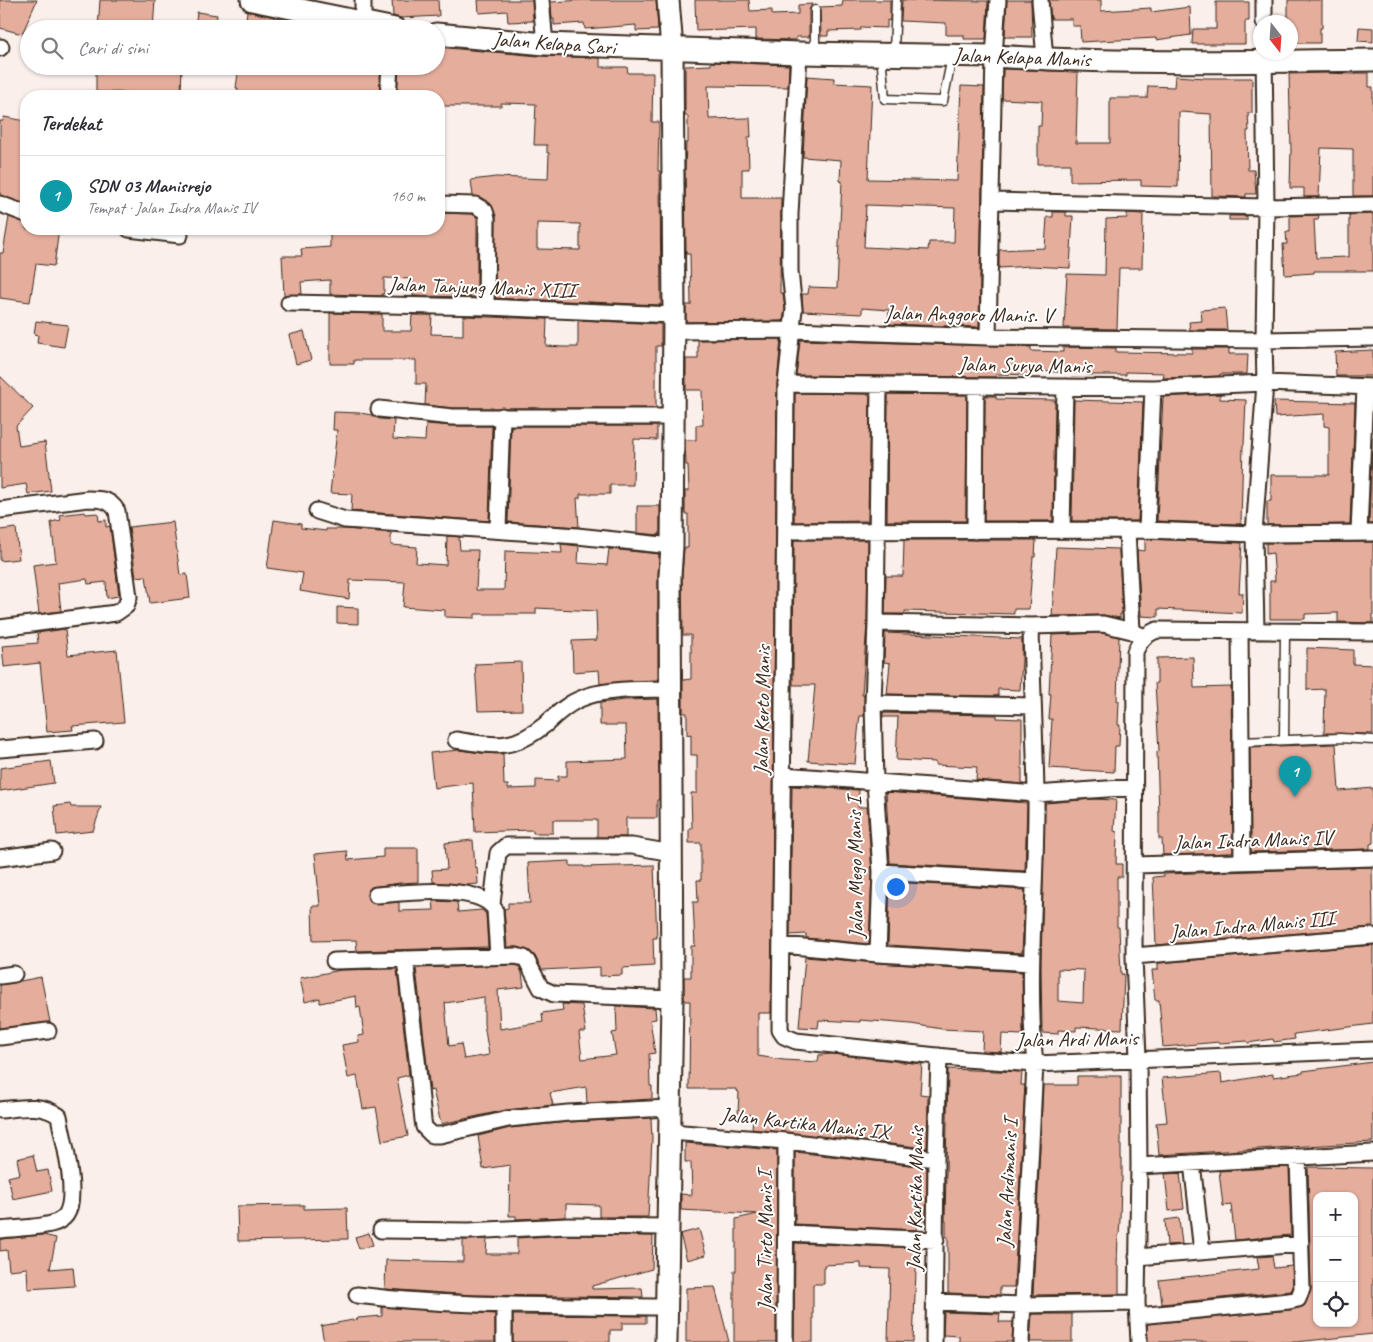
<!DOCTYPE html>
<html lang="id">
<head>
<meta charset="utf-8">
<style>
	:root { --surface:#fff; --page:#f2f2f3; --text:#2b2b33; --muted:#7c7c81; --line:#e1e1e2; --accent:#d93025 }
	body { margin:0; font-family:Caveat,sans-serif; background:var(--page); color:var(--text) }
	.controls { position:absolute; right:15px; bottom:15px; display:grid; overflow:hidden; border-radius:10px; box-shadow:0 1px 4px #0004 }
	.controls button { width:45px; height:45px; display:grid; place-items:center; padding:0; border:0; border-bottom:1px solid var(--line); background:var(--surface); color:var(--text); font:25px sans-serif }
	.compass { position:absolute; left:1253px; top:15px; width:45px; height:45px; border-radius:50%; background:var(--surface); box-shadow:0 1px 4px #0004; rotate:163deg }
	.you { position:absolute; left:895px; top:886px; width:18px; height:18px; margin:-12px; border:4px solid #fff; border-radius:50%; background:#1a73e8; box-shadow:0 0 0 8px #1a73e833 }
	.badge { display:grid; place-items:center; width:32px; height:32px; border-radius:50%; background:var(--accent); color:#fff; font-size:16px; font-weight:700 }
	.pin { position:absolute; translate:-50% -41px; filter:drop-shadow(0 1px 2px #0008) }
	.pin::after { content:''; position:absolute; top:26px; width:18px; height:15px; background:inherit; clip-path:polygon(0 0,100% 0,50% 100%) }
	.list { margin:0; padding:0; list-style:none }
	h2 { display:flex; justify-content:space-between; align-items:center; height:65px; margin:0; padding:0 20px; font-size:21px }
	h2 small { font-size:16px; font-weight:400; color:var(--muted) }
	.list li { display:grid; grid-template-columns:32px 1fr auto; gap:15px; align-items:center; box-sizing:border-box; height:80px; padding:0 20px; border-top:1px solid var(--line) }
	.list b { display:block; font-size:19px; white-space:nowrap }
	.list p { margin:0; font-size:16px; white-space:nowrap; color:var(--muted) }
	.list em { font-size:16px; font-style:normal; color:var(--muted) }
	.icon { flex:none; width:28px; height:28px; fill:none; stroke:currentColor; stroke-width:2; stroke-linecap:round; stroke-linejoin:round }
	.map { position:relative; flex:none; width:1373px; height:1342px; overflow:hidden }
	.search { position:absolute; background:var(--surface); box-shadow:0 1px 4px #0004; left:20px; top:20px; width:425px; height:55px; display:flex; align-items:center; gap:12px; box-sizing:border-box; padding:0 18px; border-radius:28px; color:var(--muted); font-size:19px }
	.panel { position:absolute; background:var(--surface); box-shadow:0 1px 4px #0004; left:20px; top:90px; width:425px; height:145px; border-radius:20px }
	.map>svg:first-child { display:block }
</style>
</head>
<body>
<div class="map">
<svg width="1373" height="1342" viewBox="0 0 1373 1342">
	<rect width="100%" height="100%" fill="#faefeb"/>
	<filter id="ink" filterUnits="userSpaceOnUse"><feTurbulence type="fractalNoise" baseFrequency=".02" numOctaves="2"/><feDisplacementMap in="SourceGraphic" scale="10" xChannelSelector="R" yChannelSelector="G"/><feConvolveMatrix kernelMatrix="1 2 1 2 8 2 1 2 1" color-interpolation-filters="sRGB"/></filter>
	<g filter="url(#ink)">
		<path fill="#e4ad9c" stroke="#3b2a1e" fill-rule="evenodd" d="M0 0H37L22 34 0 28Z
			M100 0H155L153 29H98Z
			M392 0H438L439 16 401 18 393 16Z
			M478 0H532L533 21 508 22 507 11 479 13Z
			M582 0H656L658 30 636 31V25L585 29 584 23 554 25V19H552L551 2Z
			M695 0H749L750 11 772 10V15L798 14V5L812 4 809 10V37H796V40L756 39V29L696 31Z
			M843 0H890V21L887 20V28L861 27V30L828 31V36H821L820 7 842 6Z
			M902 0 988 1 986 39H964V35H946V23L901 21Z
			M1007 0H1031L1032 37H1005Z
			M1049 0H1101V11L1151 8V12L1190 7 1191 35 1156 40V38L1081 42 1080 26H1072V19H1051Z
			M1288 0H1322V28H1320V43H1290V22H1288Z
			M1216 2H1249V21H1245V44H1192L1193 29H1216Z
			M247 11 274 17V29H245Z
			M197 12 217 15 215 29H195Z
			M1359 27 1373 28V42L1358 41Z
			M436 47 539 56 600 58V67H627L628 73H653L652 122H659L658 171H660L661 305 495 298 496 216 490 203 480 197 473 196 471 180 496 177 548 179 549 153H547V145H534L536 104 501 103V106H439V96H397L399 66H436ZM537 223 580 224V250L537 249Z
			M711 62 789 65 788 87 708 86 709 119 750 118 751 137H748L749 169H742V198H781L780 293H783L785 309 783 321 686 322V305H691L690 254H686L685 171 686 143H688V116H685V66L711 65Z
			M96 66H182L181 93 96 92Z
			M239 66H381L379 96H237L238 88H236Z
			M1003 69 1078 72 1076 143H1110V98H1147L1148 86 1174 87 1175 76 1206 78H1252V113H1248L1249 131H1247L1248 170H1254L1256 194H1246V197L1212 196 1211 114 1179 112 1178 187 1141 186V180L1070 181V164H1038V126H1041L1042 101 1002 99Z
			M1324 73 1355 74V73H1369V87H1373V196H1353V149L1321 148 1319 197H1304V188H1290L1291 149 1289 74Z
			M807 76 834 78V83L872 85 868 179 957 181 961 86 984 87 979 327 888 324 889 310 862 308V314L803 311 802 294H808L809 287 837 288 842 181H840L841 160 803 157ZM866 205 955 208 954 242H929L928 250 864 247Z
			M4 117 26 121 24 150H26V204L0 195V121H3Z
			M1053 212H1066V216H1073L1070 268 1031 266 999 268V250L1045 248 1047 217H1053Z
			M439 213 472 214 477 217V297L413 296V279L384 278V294H382V296L330 294V280L301 282 302 294 284 295 282 256H302L301 249 330 247V229H439Z
			M1127 213 1143 214 1142 268H1119L1117 329 1064 328 1067 274 1105 275 1106 219 1127 218Z
			M1373 214V271H1314V273L1285 275 1283 244H1287L1286 232H1290V216L1319 215 1318 220H1314L1316 258 1349 257V215Z
			M1229 216H1247V220H1229Z
			M9 217 26 223V229H59L54 266 36 264 30 302 0 298V253H3Z
			M1225 308 1227 330H1190L1189 322 1202 321 1201 310Z
			M330 313 382 314V331H411L412 315H432L431 334 463 335V316L547 319 546 346 563 347H578V320L661 324V346H656V408H453L425 405 426 384H416V360H354V364H330Z
			M36 321 68 325 64 347 37 343 38 335 34 334Z
			M304 331 311 360 296 364 289 335Z
			M781 339 777 384 771 1013H758V1056L784 1060 818 1062 819 1055 832 1054 922 1064 920 1094 928 1095 927 1148 752 1129 753 1115 738 1114 739 1092 736 1091V1089H689L690 1001H684V977H691V946H695L693 902H698L697 880H701V843H689V828H692L691 793H697V755H691V734L687 735V713H683V680L691 679V635H683L682 576 684 548H688V514H685V491H689L688 465H686L685 440H696V425H703L702 390H686V359H698V340Z
			M800 340 1031 347V351L1063 352V347L1116 348V352L1192 353V349H1229V354H1248L1247 374H1220V376L1163 378 1164 373 1126 372V375H1087V373L1031 371V375L996 374V377L796 375Z
			M1373 350V376H1336L1335 352Z
			M0 376 33 408 16 426 19 446 45 442 51 491 28 494 26 484 0 488Z
			M795 393 870 394 868 521 794 522Z
			M888 394 967 395 966 521H887Z
			M1220 394V399L1246 400 1244 445H1243L1241 524 1157 521 1163 397Z
			M985 396H996V399L1055 400 1053 521H984Z
			M1074 400 1143 402 1138 521H1072Z
			M1274 401 1355 403 1350 524 1267 525V501H1271V475H1329V427L1324 426V414L1275 417Z
			M334 412 360 413 372 415 380 419 394 420 393 439 425 441 426 424 452 426H492L489 521 351 511 352 494 330 493 337 430H333Z
			M511 426H657V440L634 439 633 485H610V494H580V498H577L579 527 508 522Z
			M1372 437 1373 524H1369Z
			M637 506H660V535L637 533Z
			M85 512 86 514 98 513 99 521 106 520V527L110 526 119 596 107 598 106 582 88 584 87 579 58 583 61 611 39 614 33 565 56 562 51 522 61 520 60 515Z
			M274 520 301 524V528L326 531V529H345L391 533V545L417 547 416 563 446 565 447 536 461 537 459 538 460 550H478L476 590H504L505 551 562 553 561 544 579 546 578 563 607 565 609 549 659 554 658 576V680L600 684 599 670 573 672 572 641 597 640 596 611 536 608V614H475V618L445 617V610L403 607 405 582 350 580 349 599 300 591 303 573 267 568Z
			M173 522 180 575 187 574 190 598 150 603 146 576 136 577 129 527Z
			M16 528 19 559 0 561V530Z
			M1145 539 1242 543 1239 593H1243L1242 613 1158 609V617L1141 616 1137 550 1145 551Z
			M794 540H868L867 623 862 695H864V716H860L859 722 855 764 808 761 815 685H793Z
			M904 540H1036L1035 557H1033L1029 609H1014V614L905 611V614H885L886 576H903Z
			M1373 542V623L1338 622V613L1305 614V619H1270V581H1275L1273 553 1266 554V543Z
			M1056 547 1119 549 1122 614H1120V618L1103 615 1052 616Z
			M337 607 358 608V624L337 623Z
			M65 629 68 655 117 650 124 722 72 726 73 730 47 732 40 663 4 667 2 646 38 643 37 633Z
			M885 633 1022 639V660L1020 690 998 689V696L887 694 890 663 884 662Z
			M1102 633 1119 637 1117 701H1119L1118 725H1120L1119 746H1115L1114 772 1049 768 1052 719H1049L1051 694H1049L1052 635Z
			M1307 648 1353 650V664L1373 665V734L1324 733 1325 689 1307 690Z
			M1193 657 1194 688 1231 687 1233 853 1163 855 1162 839H1159V817L1157 752 1159 751 1155 683H1157V658Z
			M521 662 522 710 478 711 475 664Z
			M658 699 659 800H657V818H626V837H597V820H553V833H533V830L475 832 473 783 434 788 430 753 459 750 481 753 503 754 504 785H508V789L536 788V780L558 781V776H567V761L627 759 626 725H600V703L624 700Z
			M883 713 997 715V718L1022 719V784L976 780 977 767 935 765V762L896 760 898 717H883Z
			M1336 744 1339 791 1373 788V843L1370 844V849L1251 852 1250 747Z
			M51 761 54 783 0 791V768Z
			M792 786 859 790 858 807H867L872 872 869 944 806 938V934L790 935Z
			M886 792 1027 803 1025 871 890 863Z
			M1093 799 1116 800 1114 831 1117 832 1116 864H1122V877H1117V927H1119L1121 974H1124L1122 1029 1076 1027V1031L1058 1030V1034L1042 1033 1041 963 1045 803ZM1058 969 1084 970 1083 1003 1058 1001Z
			M70 804 71 807H101L93 831 57 835 54 806Z
			M473 840 475 867H477L478 884 467 885 433 882 432 870 447 869 445 843Z
			M383 848H418V882L400 883 371 887 368 891 367 895 369 901 376 904 399 902V911L434 910 433 901 457 902 458 912 482 910 486 914 488 947 357 951 356 940 313 941 312 906H320L315 854 347 851 348 860 383 857Z
			M570 861V866H584V867L654 865 657 938H653L654 966 622 968V975L600 976V967L542 970 535 956 530 951 518 947H507L504 909 508 908V903H530L528 863Z
			M1372 867 1373 927 1156 945 1153 877 1164 876V874Z
			M890 882 1025 890 1022 953 888 945Z
			M1373 945V1024L1294 1034 1295 1039 1274 1042 1273 1039 1248 1043 1247 1041 1220 1043 1219 1042 1163 1047 1159 1000H1155L1152 970H1158V963Z
			M805 957 877 963 1022 972 1023 1033 1022 1035 1002 1034 1001 1052 982 1051 983 1031 942 1029 911 1024 860 1020V1022L819 1020 818 1028 799 1027Z
			M515 965 519 966 522 973 524 987 498 990 500 1029 543 1022 542 1013 563 1010 562 1004 582 1005 586 1032H579L582 1059 616 1055 612 1033 617 1032 616 1006 655 1008 656 1019 650 1020 655 1053 649 1054 650 1086H652V1099L587 1103 586 1087 550 1093 553 1105 506 1110 441 1124 433 1090 430 1091 416 968ZM484 997V1024L489 1055 464 1059 461 1044 449 1046 445 1003Z
			M397 969 409 1075 397 1078 408 1136 382 1141 376 1107 363 1109 357 1076 348 1078 342 1045 359 1042 358 1036 364 1035 360 1007 357 1008 356 996 320 1003V998L305 1002 300 978 341 970Z
			M41 977 50 1022 0 1028V985Z
			M1373 1062V1142L1159 1155 1156 1123 1167 1122 1162 1078 1221 1073 1222 1083 1273 1074V1077L1303 1073V1071Z
			M948 1069 1022 1072 1021 1085H1025L1014 1287H1000V1295L948 1293V1237H946V1221H945Z
			M1077 1076H1121V1159H1122V1182H1121L1120 1219 1119 1235H1118L1117 1266H1119V1294L1033 1295 1043 1085H1077Z
			M651 1118 652 1139 648 1217H599V1205L566 1204V1217L516 1219V1216H509L510 1165 483 1169 478 1136 510 1128 569 1122Z
			M685 1143 777 1150 776 1342H734V1271H736V1219L757 1214 681 1210V1194L692 1195 691 1162H685Z
			M795 1152 927 1167 926 1221H917V1230L795 1224Z
			M33 1155 37 1172 48 1170 52 1191 13 1199 8 1177 20 1174 17 1159Z
			M1289 1167 1291 1235 1235 1240 1231 1205 1223 1206 1219 1171Z
			M1308 1167 1373 1168V1334L1296 1342H1148L1147 1324 1290 1310 1304 1306 1311 1289ZM1317 1196H1354L1356 1297H1354V1323H1317Z
			M1180 1173 1184 1209 1169 1211 1165 1174Z
			M304 1205V1209L347 1208 348 1239 238 1241 237 1206Z
			M1179 1218 1182 1244 1167 1245 1165 1220Z
			M699 1229 706 1255 687 1260 680 1234Z
			M369 1233 373 1245 359 1249 355 1237Z
			M43 1235 56 1238 50 1269 73 1267 75 1286 28 1289 27 1268 9 1270 7 1250 0 1251V1239Z
			M567 1235 653 1236 652 1269 592 1286V1289L642 1288 643 1297 473 1295 385 1289 386 1260 463 1262V1240L487 1239 486 1254H517V1238Z
			M795 1243 917 1248 913 1342 888 1341 890 1269 861 1268V1263L824 1265V1284H813V1342H794Z
			M1272 1256 1274 1268 1292 1266 1293 1287 1291 1291 1162 1304 1159 1280 1259 1269 1257 1257Z
			M715 1287 729 1342H686V1288Z
			M382 1307 495 1314V1342H324L321 1326 358 1319V1318L382 1316Z
			M944 1312 1000 1314 999 1322H1013L1012 1342H959V1336L943 1335Z
			M1032 1314H1072V1342H1030Z
			M513 1315 646 1316V1323H622V1330H610V1342H513Z"/>
		<g fill="none" stroke-linecap="round" stroke-linejoin="round">
			<g stroke="#3b2a1e" stroke-width="11">
				<path id="lane" d="M815 10V53
					M894 52 896 0
					M881 55 885 99 943 101 952 57
					M1284 740 1285 631
					M1241 742 1340 738 1373 740"/>
			</g>
			<g stroke="#3b2a1e" stroke-width="19">
				<path id="street" d="M363 0V23
					M541 0 545 44
					M1040 0 1045 59
					M1264 22V0
					M0 48 1 47
					M799 53 790 214V271L794 309 786 384 780 1030 784 1036 796 1041 965 1059 1035 1064 1373 1050
					M388 96 390 66
					M992 201 1266 207 1373 205
					M0 204 26 214
					M439 204 475 205 485 211 487 218 486 307
					M129 229 180 235
					M289 303 486 307 674 315
					M674 331 792 330 988 337 1264 340 1373 338
					M988 337 994 56 998 0
					M786 384 1153 388 1265 383 1373 387
					M379 409 452 417H673
					M0 510 88 499C100 499 110 499 117 511L129 597 126 606 116 613 0 628
					M317 511 345 520 577 536 672 546
					M498 530 502 416
					M1062 530 1065 387
					M1127 530 1132 631 1140 635
					M1147 530 1153 388
					M785 531 1147 530 1254 534 1373 533
					M975 531 976 386
					M1359 533 1365 387
					M876 623 1031 626 1103 624 1132 631
					M1240 631 1242 861
					M1256 631 1254 534 1265 383 1264 340 1266 207 1264 52
					M873 703 1032 706
					M456 740C495 746 513 751 546 724 556 715 567 704 580 699 603 688 644 690 670 689
					M0 749 95 741
					M783 775 1036 794 1135 787
					M0 858 52 851
					M1135 865 1373 858
					M881 872 1034 881
					M376 895C403 893 481 883 495 910L498 956
					M492 904 498 853 506 846H632L672 853
					M782 945 878 954 1031 963
					M878 954 881 872 875 781 873 703 876 623 879 385
					M1134 956 1373 936
					M405 959 417 1059 423 1120 424 1127 432 1135H440L508 1119 568 1113 669 1108
					M334 961 516 956 524 958 527 961 541 988 554 994 672 999
					M0 976 14 974
					M0 1037 48 1031
					M0 1110C21 1108 41 1103 59 1116 63 1139 79 1195 66 1215 64 1218 58 1222 54 1223 41 1228 14 1228 0 1230
					M670 1132 786 1141 936 1159
					M1192 1163 1202 1252
					M1139 1166 1373 1153
					M381 1230 469 1231 567 1226 668 1227
					M786 1233 936 1240
					M1137 1257 1301 1244
					M357 1295C460 1308 563 1305 666 1307
					M934 1302 1023 1305 1137 1303
					M1138 1316 1289 1301 1298 1299 1302 1289 1298 1157
					M504 1342V1305
					M785 1342 786 1141
					M934 1342 936 1159 939 1056
					M1021 1342 1035 1064C1026 974 1037 884 1036 793 1035 738 1032 682 1031 626
					M1139 1342 1137 1303 1139 1166 1138 1059 1134 956 1135 652C1140 640 1145 635 1157 630L1373 632"/>
			</g>
			<g stroke="#3b2a1e" stroke-width="25">
				<path id="secondary" d="M252 0 395 29
					M436 34 545 44 799 53 994 56C1120 64 1247 62 1373 60
					M666 1342 672 999 670 576 672 546 674 315 672 49 668 0"/>
			</g>
			<use href="#lane" stroke="#fff" stroke-width="8"/>
			<use href="#street" stroke="#fff" stroke-width="15"/>
			<use href="#secondary" stroke="#fff" stroke-width="21"/>
		</g>
	</g>
	<g text-anchor="middle" stroke-width="4" stroke-linejoin="round" paint-order="stroke">
		<g font-size="21" fill="#3b2a1e" stroke="#fff">
			<text transform="translate(554 43) rotate(4)" y="7">Jalan Kelapa Sari</text>
			<text transform="translate(1022 57) rotate(2)" y="7">Jalan Kelapa Manis</text>
			<text transform="translate(482 287) rotate(2)" y="7">Jalan Tanjung Manis XIII</text>
			<text transform="translate(969 314) rotate(1)" y="7">Jalan Anggoro Manis. V</text>
			<text transform="translate(1025 365) rotate(1)" y="7">Jalan Surya Manis</text>
			<text transform="translate(762 710) rotate(-89)" y="7">Jalan Kerto Manis</text>
			<text transform="translate(1253 840) rotate(-2)" y="7">Jalan Indra Manis IV</text>
			<text transform="translate(855 868) rotate(-91)" y="7">Jalan Mego Manis I</text>
			<text transform="translate(1252 925) rotate(-5)" y="7">Jalan Indra Manis III</text>
			<text transform="translate(1077 1039) rotate(-1)" y="7">Jalan Ardi Manis</text>
			<text transform="translate(805 1123) rotate(6)" y="7">Jalan Kartika Manis IX</text>
			<text transform="translate(1007 1183) rotate(-87)" y="7">Jalan Ardimanis I</text>
			<text transform="translate(915 1199) rotate(-89)" y="7">Jalan Kartika Manis</text>
			<text transform="translate(765 1241) rotate(-90)" y="7">Jalan Tirto Manis I</text>
		</g>
	</g>
</svg>
<div class="controls">
<button>+</button>
<button>−</button>
<button><svg class="icon" aria-label="locate" viewBox="0 0 24 24"><circle cx="12" cy="12" r="6"/><path d="M12 2v4M12 18v4M2 12h4M18 12h4"/></svg></button>
</div>
<svg class="compass" viewBox="-18 -18 36 36"><path d="M0-13l5 13h-10z" fill="#e53935"/><path d="M0 13l5-13h-10z" fill="#7c7c81"/></svg>
<div class="you"></div>
<div class="pin badge" style="left:1295px;top:797px;background:#0f9aa8">1</div>
<div class="search"><svg class="icon" aria-label="search" viewBox="0 0 24 24"><circle cx="10" cy="10" r="6"/><path d="M15 15l6 6"/></svg>Cari di sini</div>
<section class="panel">
<h2>Terdekat<small></small></h2>
<ul class="list">
<li><span class="badge" style="background:#0f9aa8">1</span><div><b>SDN 03 Manisrejo</b><p>Tempat · Jalan Indra Manis IV</p></div><em>160 m</em></li>
</ul>
</section>
</div>
</body>
</html>
